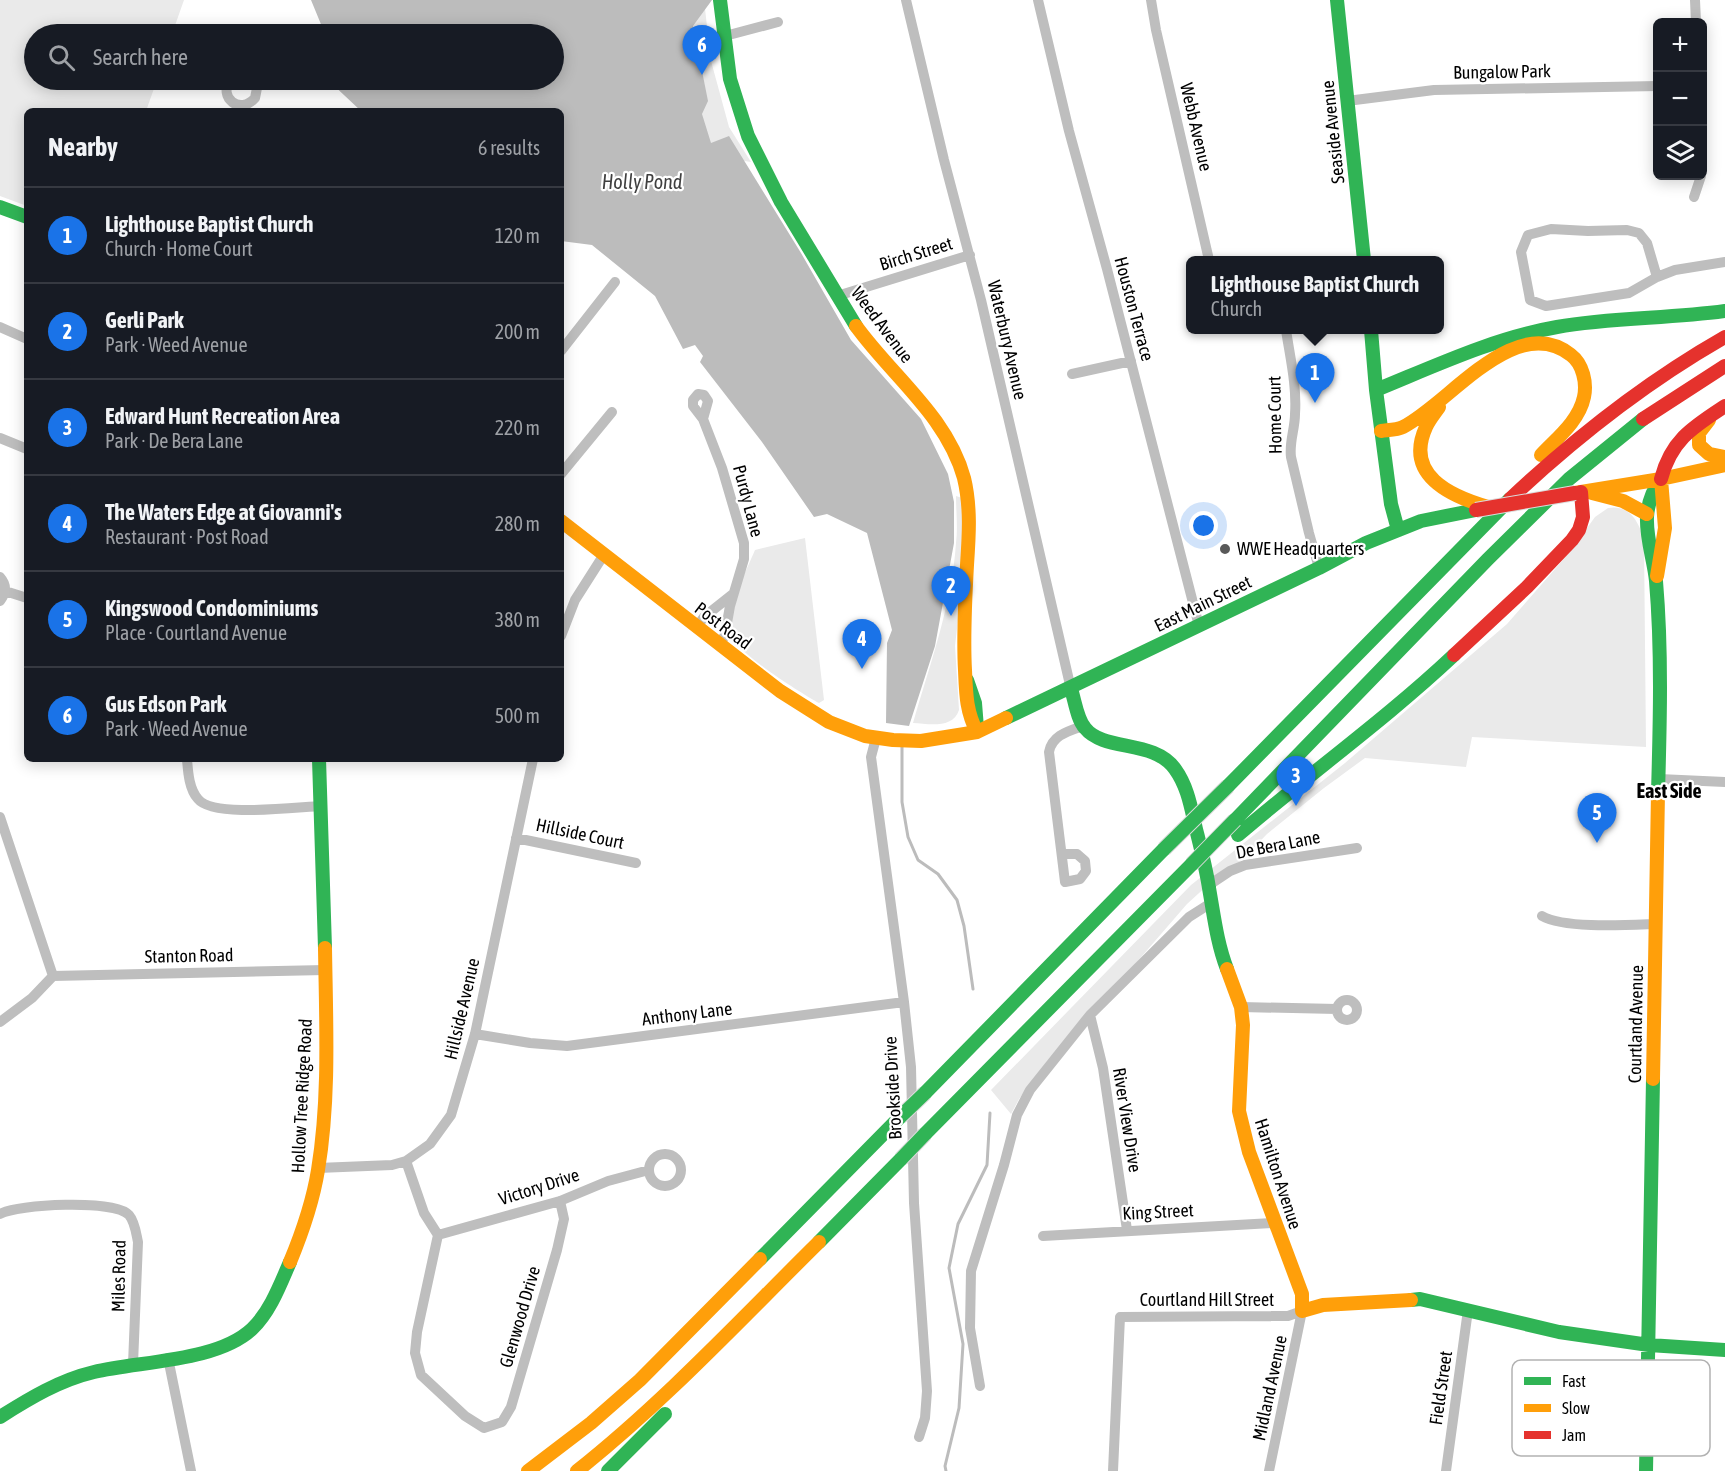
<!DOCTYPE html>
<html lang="en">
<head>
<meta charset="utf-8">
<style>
	:root { --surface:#171b24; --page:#20242c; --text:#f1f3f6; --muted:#9ea1a6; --line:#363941; --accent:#1a73e8 }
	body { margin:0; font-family:"Asap Condensed",sans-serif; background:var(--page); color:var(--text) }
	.controls { position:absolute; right:18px; top:18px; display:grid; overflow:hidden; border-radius:9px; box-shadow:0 3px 15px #0003 }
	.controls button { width:54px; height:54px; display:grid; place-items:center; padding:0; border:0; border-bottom:2px solid var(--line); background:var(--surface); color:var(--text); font:30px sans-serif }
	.you { position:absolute; left:1204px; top:526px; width:21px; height:21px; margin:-15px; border:4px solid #fff; border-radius:50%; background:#1a73e8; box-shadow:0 0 0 9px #1a73e833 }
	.badge { display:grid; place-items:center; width:39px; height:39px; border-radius:50%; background:var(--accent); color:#fff; font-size:20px; font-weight:700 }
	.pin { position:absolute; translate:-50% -50px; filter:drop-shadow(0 2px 3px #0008) }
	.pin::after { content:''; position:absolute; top:32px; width:21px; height:18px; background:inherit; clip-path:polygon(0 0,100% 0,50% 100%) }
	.popup { position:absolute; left:1186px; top:256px; width:258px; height:78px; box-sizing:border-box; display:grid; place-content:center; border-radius:9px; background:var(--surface); filter:drop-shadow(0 2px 4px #0005); font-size:20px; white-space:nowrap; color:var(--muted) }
	.popup b { font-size:22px; color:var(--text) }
	.popup::after { content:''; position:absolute; left:50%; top:100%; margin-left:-12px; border:12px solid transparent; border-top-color:var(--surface) }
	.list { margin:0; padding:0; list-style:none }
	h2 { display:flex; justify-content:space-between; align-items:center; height:78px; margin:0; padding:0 24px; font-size:26px }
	h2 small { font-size:20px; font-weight:400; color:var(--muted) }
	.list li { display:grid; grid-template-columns:39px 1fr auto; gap:18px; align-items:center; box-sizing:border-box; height:96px; padding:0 24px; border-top:2px solid var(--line) }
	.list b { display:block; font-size:22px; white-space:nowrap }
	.list p { margin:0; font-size:20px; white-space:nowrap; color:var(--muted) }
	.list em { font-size:20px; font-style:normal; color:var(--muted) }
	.icon { flex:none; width:33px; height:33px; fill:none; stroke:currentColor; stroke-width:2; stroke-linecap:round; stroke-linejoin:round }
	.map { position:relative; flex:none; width:1725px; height:1471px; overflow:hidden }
	.search { position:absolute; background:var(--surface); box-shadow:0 3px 15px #0003; left:24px; top:24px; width:540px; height:66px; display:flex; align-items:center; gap:15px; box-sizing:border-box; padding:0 21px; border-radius:33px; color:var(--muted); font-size:22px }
	.panel { position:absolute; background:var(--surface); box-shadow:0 3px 15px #0003; left:24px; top:108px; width:540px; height:654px; border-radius:9px }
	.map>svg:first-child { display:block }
</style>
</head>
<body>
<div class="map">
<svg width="1725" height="1471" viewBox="0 0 1725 1471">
	<rect width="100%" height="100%" fill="#fff"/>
	<path fill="#eaeaea" d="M0 0H184L172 34H34V80H157L146 111H27V206L0 196Z
		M704 0 711 61 729 127 751 162 719 157 704 150 681 41Z
		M956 496 962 498V585L955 646 959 710C953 729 929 724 913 723 930 664 952 604 956 543 958 527 956 512 956 496Z
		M1608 508C1630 504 1640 523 1644 542L1646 747 1472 737 1466 767 1365 758 1324 788 1267 834 1242 860 1221 873 1187 904 1097 1008 1048 1060 1019 1099 1011 1114 991 1090 1191 885 1345 763 1507 624 1569 553 1595 517Z
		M805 538 824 700 819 703C801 693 732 650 730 633 727 606 745 574 755 550Z"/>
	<path fill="#bcbcbc" d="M311 0H712L693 26 708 101 702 114 711 143 729 136 801 253 851 340 921 419 948 474 954 502V543L935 646 909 726 886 723 887 643 892 630 867 533 827 514 814 517 762 442 700 362 703 356 695 345 683 349 655 296 592 245 561 241V111H361L328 80H554V34H325Z"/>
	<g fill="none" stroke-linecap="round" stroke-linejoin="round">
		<path stroke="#bcbcbc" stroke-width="3" d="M902 747V802L908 837 918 860 938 874 957 900 964 926 973 989
			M946 1471 945 1466 959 1408 963 1344 949 1268 958 1224 987 1165 990 1113"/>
		<path stroke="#bebebe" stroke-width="10" d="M906 0 944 160 981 300 1071 689
			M1038 0 1069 131 1107 269 1199 626
			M1151 0 1156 30 1209 260
			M1695 0 1696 22
			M725 36 778 22
			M230 80C218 98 240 115 255 98L257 88 253 80
			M1347 101 1434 90 1658 86
			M1694 197 1701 176
			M1551 229 1588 231 1627 230 1639 233 1647 243 1657 277 1629 293 1546 306 1530 300 1529 294 1521 252 1528 235Z
			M1657 277 1675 270 1725 262
			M837 296 970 255
			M0 327 27 339
			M1286 330C1290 357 1297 386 1295 414 1295 429 1289 442 1291 457L1309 533 1319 568
			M561 351 615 282
			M1072 374 1131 361
			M703 419 708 401 704 395 698 394 693 400V406L703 419 722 468 744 543V559L730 606 725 634 720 646
			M0 438 27 449
			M561 474 612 412
			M0 577C7 585 6 593 0 601
			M5 591 27 598
			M696 628 704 617 733 594
			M561 636 575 600 603 556
			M876 738 871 757 904 1002 911 1067 914 1203 927 1391 925 1418 919 1437
			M187 759C188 772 189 789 198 799 213 818 296 807 322 806
			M1659 779 1725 782
			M0 817 53 976 325 970
			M516 838 636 863
			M1063 854H1077L1085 861 1086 871 1080 879 1065 882 1049 752C1052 735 1069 731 1083 726
			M1209 885 1230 871 1245 865 1357 848
			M1542 916C1565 929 1628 925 1656 924
			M1337 1010a10 10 0 1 1 20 0a10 10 0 1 1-20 0Z
			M1241 1007 1337 1009
			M1090 1015 1103 1068 1127 1230
			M0 1022 32 998 53 976
			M475 1034 530 1043 567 1046 904 1002
			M649 1170a16 16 0 1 1 32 0a16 16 0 1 1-32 0Z
			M406 1161 424 1213 438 1235 417 1332 415 1353 421 1375 465 1416 484 1428 502 1422 511 1407 557 1250 564 1219 560 1201
			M318 1168 392 1165 406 1161 430 1144 451 1115 475 1034 533 759
			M0 1214C17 1204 115 1199 129 1215 135 1222 136 1233 138 1242L133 1364
			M438 1235 560 1201 608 1181 649 1170
			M1043 1236 1274 1223
			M168 1358 191 1471
			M980 1386 970 1328 971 1271 1004 1165 1017 1115 1030 1090 1090 1015 1189 917 1211 903
			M1113 1471 1120 1317 1288 1316 1302 1311
			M1269 1471 1302 1311
			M1446 1471 1468 1310"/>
		<path stroke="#30b455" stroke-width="14" d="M720 0 730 79 748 136 781 202 856 326
			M1337 0 1364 260
			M0 207 27 217
			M1371 330 1376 390
			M1376 390 1391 504 1398 530
			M1376 390C1435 366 1494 338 1557 327 1612 317 1669 319 1725 311
			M967 680 975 703 977 728
			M1071 689C1075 701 1077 719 1085 728 1104 752 1154 739 1175 769 1188 787 1191 808 1196 829 1201 849 1206 868 1209 888 1214 916 1217 943 1227 969
			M1006 718 1319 568 1366 543 1421 521 1476 510
			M319 759 325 948
			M1228 786 1510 499
			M1658 793C1660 723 1662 651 1656 581 1654 560 1646 539 1647 517 1648 502 1652 491 1661 479
			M1235 820 1488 559 1569 479 1643 419
			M1238 835C1309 774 1386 719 1454 655
			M925 1093 1164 849
			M925 1134 1192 864
			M819 1242 901 1159
			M760 1259 900 1117
			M1411 1300 1420 1299 1559 1332 1649 1345 1725 1350
			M0 1417C30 1398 60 1380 94 1372 139 1361 217 1362 252 1329 270 1312 280 1285 290 1262
			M608 1471 665 1414
			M1646 1471 1653 1079"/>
		<path stroke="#ff9f0a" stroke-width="14" d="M856 326C892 376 947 416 964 478 971 507 969 536 967 565 965 600 963 635 965 670 966 693 966 711 977 732
			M1439 407C1435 413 1429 420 1426 427 1404 475 1450 496 1488 507
			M1709 420 1699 433V445L1709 454 1725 457
			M1381 431C1388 430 1397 430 1403 427 1449 404 1515 311 1571 355 1583 364 1587 383 1584 397 1579 421 1557 438 1541 455
			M1575 493 1661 479 1725 465
			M1592 493 1623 501 1647 514
			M561 521 780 691 829 722 865 736 893 740 921 741 977 732 1006 718
			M1657 576 1665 528 1661 479
			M1227 969 1241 1007 1243 1025 1239 1111 1249 1152 1302 1294V1311L1323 1305 1411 1300
			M1653 1079 1658 793
			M290 1262C302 1233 313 1201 318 1170 330 1097 326 1021 325 948
			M528 1471 591 1423 640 1380 760 1259
			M577 1471C664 1402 740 1320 819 1242"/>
		<path stroke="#e5322d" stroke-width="14" d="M1643 419 1725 366
			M1661 479C1671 440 1693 427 1725 406
			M1510 499C1576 437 1646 382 1725 337
			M1454 655 1527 587 1572 540 1579 530 1583 517 1581 492"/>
		<g stroke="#dbdbdb" stroke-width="16" stroke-linecap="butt">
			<path id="fast-bridge" d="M1164 849 1228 786
				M1192 864 1235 820
				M900 1117 925 1093
				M901 1159 925 1134"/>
		</g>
		<g stroke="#dbdbdb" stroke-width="16" stroke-linecap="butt">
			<path id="jam-bridge" d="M1476 510 1575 493"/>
		</g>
		<use href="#fast-bridge" stroke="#30b455" stroke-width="14"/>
		<use href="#jam-bridge" stroke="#e5322d" stroke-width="14"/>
	</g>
	<circle fill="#595959" stroke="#fff" stroke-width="2" cx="1225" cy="549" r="6"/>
	<g text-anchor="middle" stroke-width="4.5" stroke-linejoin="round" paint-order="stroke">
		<g font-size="18" fill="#000" stroke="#fff">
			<text transform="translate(1502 72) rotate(-1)" y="6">Bungalow Park</text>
			<text transform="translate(1196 127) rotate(77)" y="6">Webb Avenue</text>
			<text transform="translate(1333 132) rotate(-96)" y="6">Seaside Avenue</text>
			<text transform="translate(916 254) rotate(-17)" y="6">Birch Street</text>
			<text transform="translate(1134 309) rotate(75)" y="6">Houston Terrace</text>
			<text transform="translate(882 325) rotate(53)" y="6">Weed Avenue</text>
			<text transform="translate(1007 340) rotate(77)" y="6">Waterbury Avenue</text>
			<text transform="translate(1275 415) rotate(-91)" y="6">Home Court</text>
			<text transform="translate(748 501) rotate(75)" y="6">Purdy Lane</text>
			<text transform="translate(1203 604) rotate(-26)" y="6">East Main Street</text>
			<text transform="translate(723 626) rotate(37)" y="6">Post Road</text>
			<text transform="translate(580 834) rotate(12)" y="6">Hillside Court</text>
			<text transform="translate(1278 845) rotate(-11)" y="6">De Bera Lane</text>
			<text transform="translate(189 956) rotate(-1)" y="6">Stanton Road</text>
			<text transform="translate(462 1009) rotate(-77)" y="6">Hillside Avenue</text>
			<text transform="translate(687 1014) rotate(-7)" y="6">Anthony Lane</text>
			<text transform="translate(1636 1024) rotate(-89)" y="6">Courtland Avenue</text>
			<text transform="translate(893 1088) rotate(-93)" y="6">Brookside Drive</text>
			<text transform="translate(302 1096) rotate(-87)" y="6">Hollow Tree Ridge Road</text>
			<text transform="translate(1127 1120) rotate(81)" y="6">River View Drive</text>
			<text transform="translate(1278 1174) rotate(72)" y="6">Hamilton Avenue</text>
			<text transform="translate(539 1187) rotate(-18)" y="6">Victory Drive</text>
			<text transform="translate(1158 1212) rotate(-3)" y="6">King Street</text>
			<text transform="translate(119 1276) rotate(-89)" y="6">Miles Road</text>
			<text x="1207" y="1306">Courtland Hill Street</text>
			<text transform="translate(520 1317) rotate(-74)" y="6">Glenwood Drive</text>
			<text transform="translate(1270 1388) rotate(-78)" y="6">Midland Avenue</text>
			<text transform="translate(1441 1388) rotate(-82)" y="6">Field Street</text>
		</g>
		<g font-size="18" fill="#000" stroke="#fff" text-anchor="start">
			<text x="1237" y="555">WWE Headquarters</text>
		</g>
		<g font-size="20" font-style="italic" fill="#404040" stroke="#fff">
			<text x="642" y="189">Holly Pond</text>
		</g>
		<g font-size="20" font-weight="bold" fill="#000" stroke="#fff">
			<text x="1669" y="798">East Side</text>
		</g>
	</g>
	<rect x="1512" y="1360" width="198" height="96" rx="9" fill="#fff" stroke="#b2b2b2" stroke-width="1.5"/>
	<rect x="1524" y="1377" width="27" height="8" fill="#30b455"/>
	<rect x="1524" y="1404" width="27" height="8" fill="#ff9f0a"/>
	<rect x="1524" y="1431" width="27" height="8" fill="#e5322d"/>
	<g font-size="16" fill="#000">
		<text x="1562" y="1387">Fast</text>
		<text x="1562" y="1414">Slow</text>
		<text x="1562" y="1441">Jam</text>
	</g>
</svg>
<div class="controls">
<button>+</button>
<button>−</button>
<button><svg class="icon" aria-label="layers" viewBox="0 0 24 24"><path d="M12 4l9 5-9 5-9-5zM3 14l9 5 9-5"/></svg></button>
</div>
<div class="you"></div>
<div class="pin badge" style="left:1315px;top:403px">1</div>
<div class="popup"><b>Lighthouse Baptist Church</b>Church</div>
<div class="pin badge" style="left:951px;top:616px">2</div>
<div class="pin badge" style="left:1296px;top:806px">3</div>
<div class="pin badge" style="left:862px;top:669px">4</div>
<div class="pin badge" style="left:1597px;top:843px">5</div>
<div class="pin badge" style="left:702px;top:75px">6</div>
<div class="search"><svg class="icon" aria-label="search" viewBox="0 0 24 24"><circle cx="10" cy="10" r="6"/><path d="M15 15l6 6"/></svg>Search here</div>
<section class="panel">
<h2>Nearby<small>6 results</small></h2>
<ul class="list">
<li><span class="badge">1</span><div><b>Lighthouse Baptist Church</b><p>Church · Home Court</p></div><em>120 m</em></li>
<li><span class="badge">2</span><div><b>Gerli Park</b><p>Park · Weed Avenue</p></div><em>200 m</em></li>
<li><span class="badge">3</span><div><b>Edward Hunt Recreation Area</b><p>Park · De Bera Lane</p></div><em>220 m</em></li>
<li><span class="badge">4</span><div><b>The Waters Edge at Giovanni's</b><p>Restaurant · Post Road</p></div><em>280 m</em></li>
<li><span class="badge">5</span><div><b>Kingswood Condominiums</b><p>Place · Courtland Avenue</p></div><em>380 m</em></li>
<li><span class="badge">6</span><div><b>Gus Edson Park</b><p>Park · Weed Avenue</p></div><em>500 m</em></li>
</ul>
</section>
</div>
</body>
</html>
